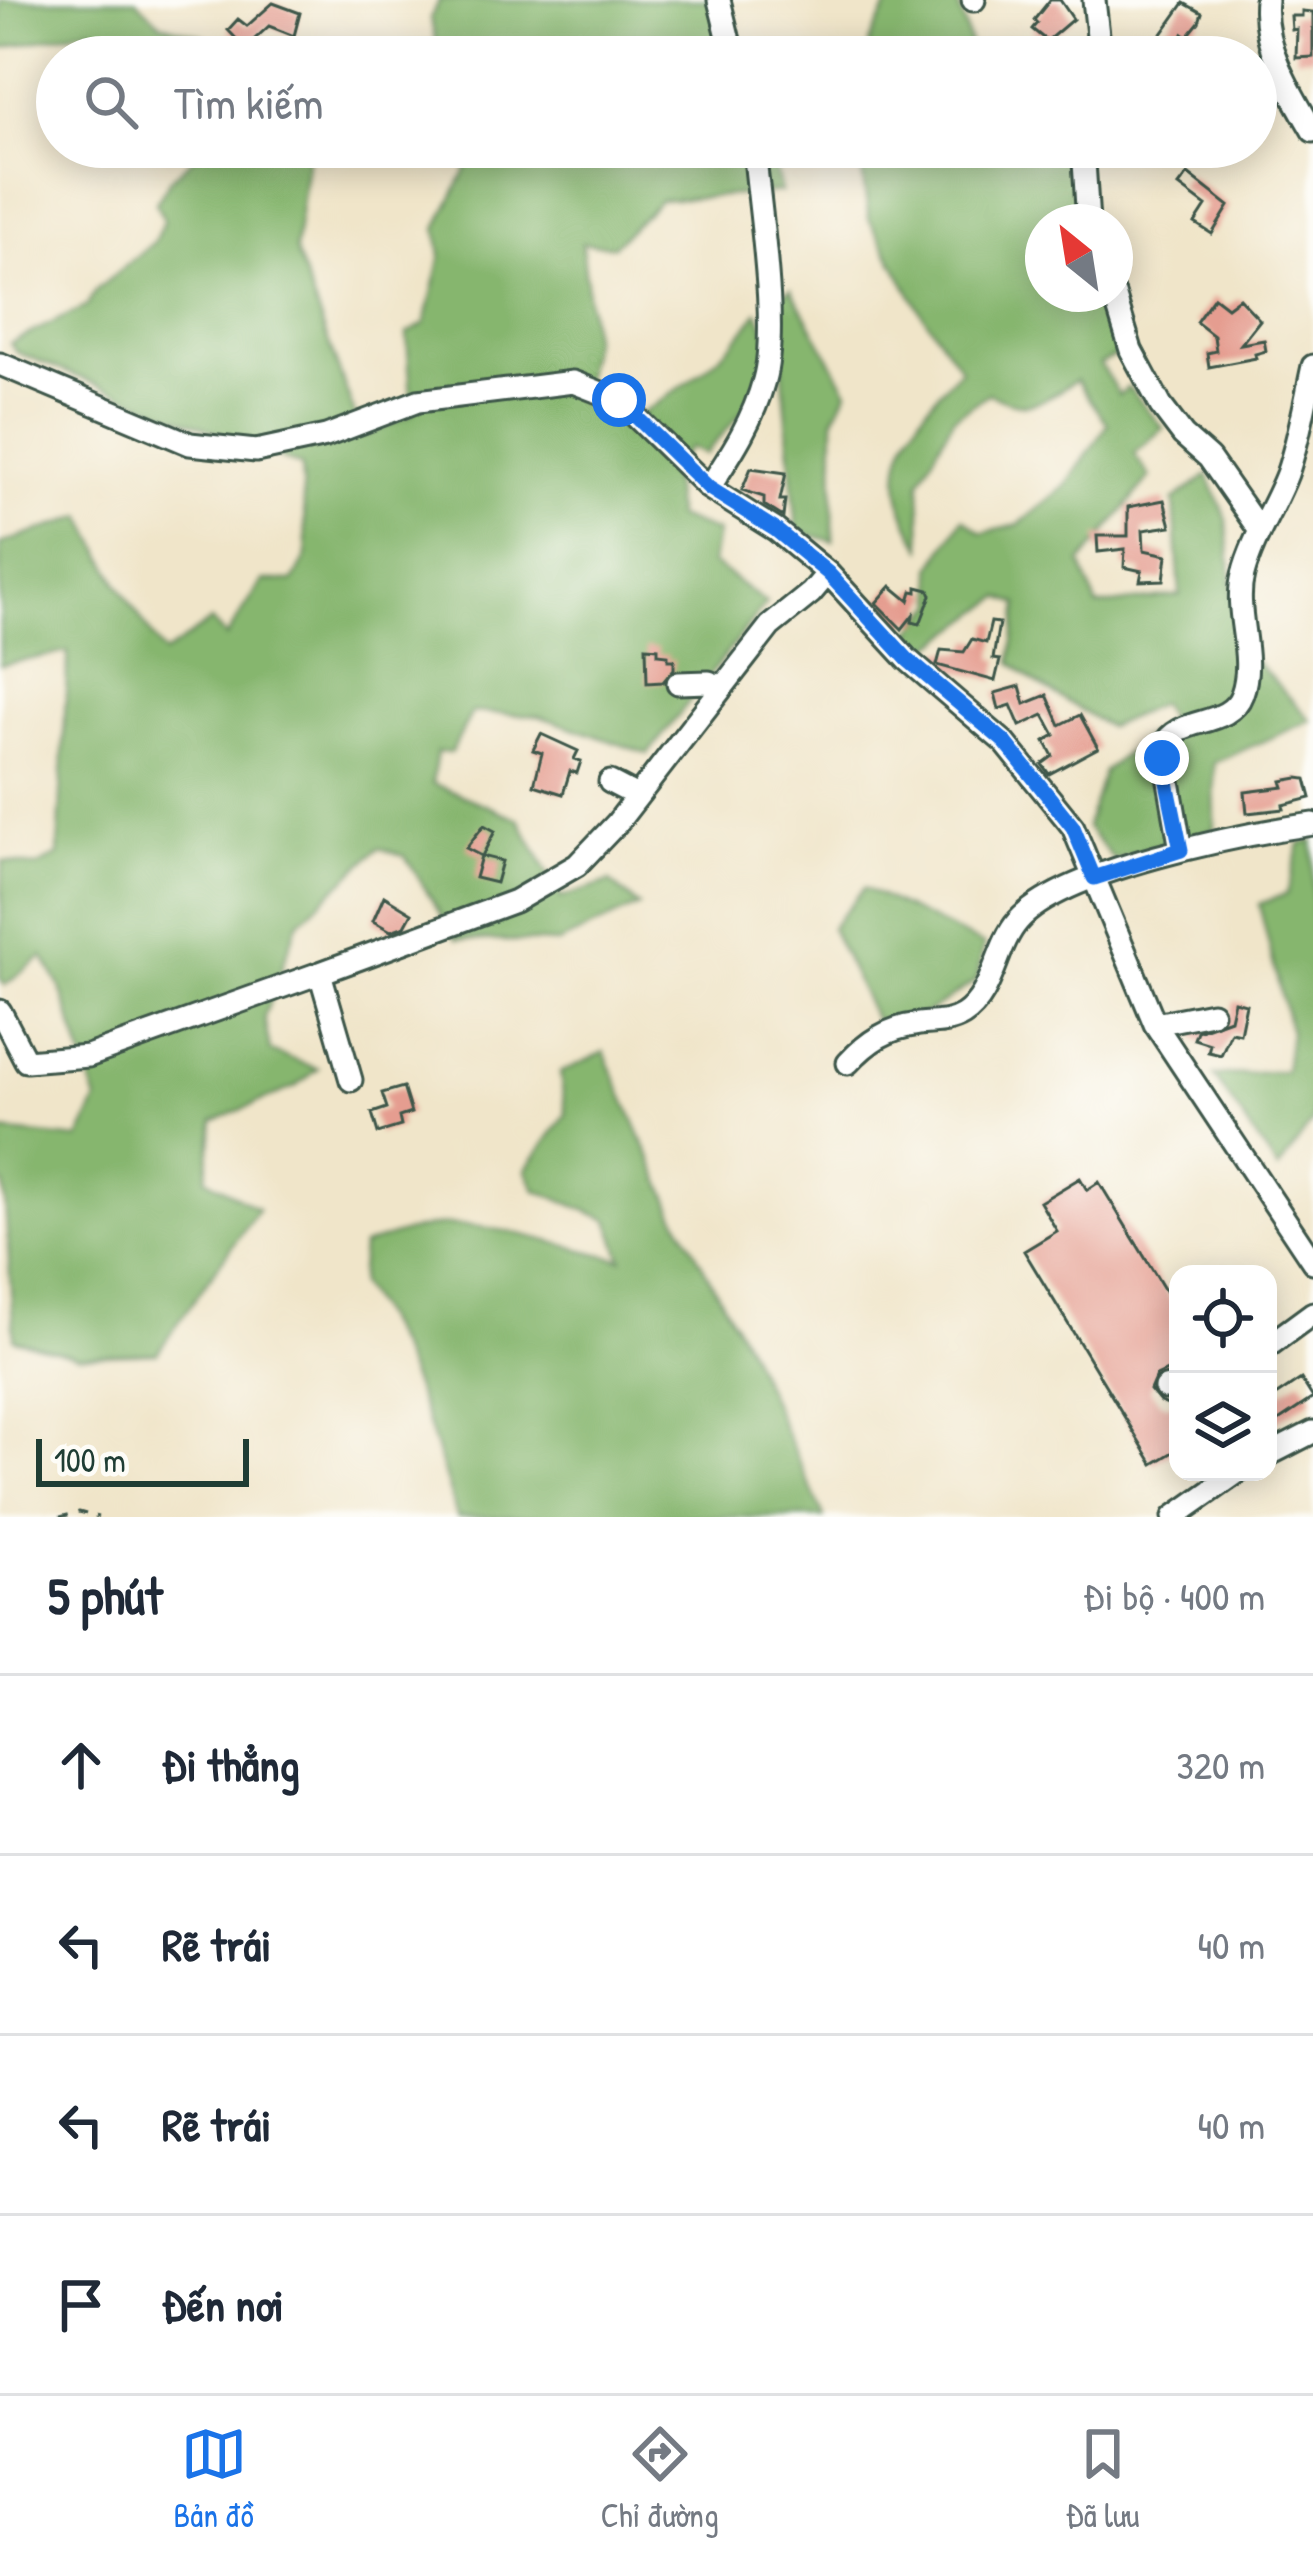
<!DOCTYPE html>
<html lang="vi">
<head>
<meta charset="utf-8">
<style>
	:root { --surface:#fff; --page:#f6f6f7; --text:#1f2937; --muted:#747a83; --line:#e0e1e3; --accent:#1a73e8 }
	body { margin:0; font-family:"Patrick Hand",sans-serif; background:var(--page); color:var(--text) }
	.controls { position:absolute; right:36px; bottom:36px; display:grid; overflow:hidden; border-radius:24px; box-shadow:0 6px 30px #0003 }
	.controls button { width:108px; height:108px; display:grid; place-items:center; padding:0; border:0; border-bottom:3px solid var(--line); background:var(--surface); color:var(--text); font:60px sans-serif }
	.compass { position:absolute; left:1025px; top:204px; width:108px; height:108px; border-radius:50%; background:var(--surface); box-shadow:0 6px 30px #0003; rotate:330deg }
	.scale { position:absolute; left:36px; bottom:30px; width:213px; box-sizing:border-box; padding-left:12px; border:6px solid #1f3d34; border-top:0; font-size:33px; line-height:42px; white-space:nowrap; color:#1f3d34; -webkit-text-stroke:9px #fdfcf7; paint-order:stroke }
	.stop { position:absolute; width:36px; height:36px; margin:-27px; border:9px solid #1a73e8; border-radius:50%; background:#fff }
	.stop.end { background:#1a73e8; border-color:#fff; box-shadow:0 3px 12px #0008 }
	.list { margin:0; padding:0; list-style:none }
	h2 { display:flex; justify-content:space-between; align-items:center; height:156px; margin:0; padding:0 48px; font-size:51px }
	h2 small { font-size:39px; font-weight:400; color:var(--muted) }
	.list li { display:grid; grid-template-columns:78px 1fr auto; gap:36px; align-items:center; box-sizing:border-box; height:180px; padding:0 48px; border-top:3px solid var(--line) }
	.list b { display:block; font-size:45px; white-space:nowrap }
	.list em { font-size:39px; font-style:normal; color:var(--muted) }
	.icon { flex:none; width:66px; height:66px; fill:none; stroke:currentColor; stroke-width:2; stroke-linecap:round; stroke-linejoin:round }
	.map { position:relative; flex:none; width:1313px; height:1517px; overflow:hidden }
	.search { position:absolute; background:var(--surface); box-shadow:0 6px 30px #0003; left:36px; right:36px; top:36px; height:132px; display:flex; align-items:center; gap:30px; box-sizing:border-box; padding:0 42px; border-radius:66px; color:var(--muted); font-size:45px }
	.sheet { height:876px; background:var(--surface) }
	nav { display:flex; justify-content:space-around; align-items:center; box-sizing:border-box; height:168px; border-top:3px solid var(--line); background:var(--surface); font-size:33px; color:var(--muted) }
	nav a { display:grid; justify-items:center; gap:6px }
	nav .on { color:var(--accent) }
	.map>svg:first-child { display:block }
</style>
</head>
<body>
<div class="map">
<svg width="1313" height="1517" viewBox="0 0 1313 1517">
	<rect width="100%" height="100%" fill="#fdfcf7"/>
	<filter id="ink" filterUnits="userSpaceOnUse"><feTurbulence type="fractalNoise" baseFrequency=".00833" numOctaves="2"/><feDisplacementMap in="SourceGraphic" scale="24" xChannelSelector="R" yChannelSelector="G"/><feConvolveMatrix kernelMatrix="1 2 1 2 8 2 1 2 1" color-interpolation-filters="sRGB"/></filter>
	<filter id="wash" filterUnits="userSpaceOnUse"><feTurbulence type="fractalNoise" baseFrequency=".004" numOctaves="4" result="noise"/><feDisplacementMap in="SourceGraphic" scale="48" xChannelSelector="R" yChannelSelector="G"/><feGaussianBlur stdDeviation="2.7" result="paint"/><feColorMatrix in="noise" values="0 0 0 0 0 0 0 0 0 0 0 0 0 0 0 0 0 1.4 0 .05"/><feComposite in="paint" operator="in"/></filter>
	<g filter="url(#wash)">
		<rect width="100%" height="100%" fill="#f0e5c9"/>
		<path fill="#86b66e" stroke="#527a51" stroke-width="3" d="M0 0H136L161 24 204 36 197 57H111L92 28 0 49Z
			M440 0H711L735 57H440L430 18Z
			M891 0H930L931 4 957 0 974 57H870L869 42Z
			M207 147H309L295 250 363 437 412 414 407 334 425 323 441 256 437 228 466 170 461 147H770L781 192 660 200 613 246 582 243 592 337 580 404 622 426C674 393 723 363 758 312L773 346 751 402 705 454 689 447 671 472 676 517 717 532 712 563 766 603 648 754 539 716 472 712 451 753 437 752 432 783 519 819 561 898 610 882 639 906 558 943 456 939 405 856 379 848 298 923 264 1017 270 1051 318 1069 295 1087 214 1121 206 1178 258 1209 157 1353 77 1356 14 1339 4 1184 0 1180V1131L79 1139 97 1101 61 988 43 956 5 985 0 978 3 861 37 867 58 855 68 652 0 665V544L83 516 118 584 164 654 211 621 226 637 263 581H294L307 555 301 466 16 352 10 343 87 306 95 291 154 242 164 220 156 203 171 178Z
			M879 147H1068L1086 222H1043V294H1103L1118 354 1100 364 1119 395 1128 387 1163 428 1134 454 1150 477 1081 563 1097 606 1180 595 1174 500 1208 475 1227 520 1236 641 1311 720 1214 763 1215 829 1114 860 1086 827 1104 771 1169 719 1159 704 1108 727 1032 680 1011 662 1019 604 1001 597 921 654 905 639 936 604 932 568 963 518 982 533 1018 525 1066 486 1108 424 1076 380C1041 402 1028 415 989 393L953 418 920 481 922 547C873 473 906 424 961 369L921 312 869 219 862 171Z
			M791 289 848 391 834 417 833 541 797 531 776 298Z
			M1313 841V1121L1278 1170 1214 1076 1285 1071 1290 1032 1259 904 1287 894 1300 844Z
			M864 888 984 945 977 980 925 1014 878 1026 831 928Z
			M604 1052 678 1220 747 1347 824 1517H457C435 1443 407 1346 359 1285L362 1246C389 1237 416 1227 444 1225 500 1223 567 1248 622 1259L609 1220 536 1190 526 1170 566 1114 560 1073Z"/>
		<g id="blocks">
			<path fill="#e59d90" d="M1050 0H1060L1073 19 1047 41 1032 29 1037 23 1034 20Z
				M273 3 300 13 294 36 269 26 245 48 228 30 238 19 247 26Z
				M1184 3 1202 13 1199 22 1187 37 1183 34 1178 48 1157 41Z
				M1302 11 1313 12V57L1296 58 1297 29 1292 30 1291 16H1302Z
				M1188 174 1229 206 1212 234 1195 223 1206 206 1179 186Z
				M1214 297 1227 307 1239 298 1260 320 1241 344 1264 340 1266 351 1255 354 1256 358 1209 367 1207 353 1216 351 1214 336 1196 322Z
				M751 468 786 473 780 500H785L783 517 764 505V497L742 490Z
				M1164 500 1171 526 1143 530 1144 550 1167 555 1164 580 1140 581 1142 571 1124 567 1125 549 1098 552 1097 536H1128V507Z
				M891 586 909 601 912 591 917 592V587L929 590 931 595 920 624 912 622 913 615 902 629 876 603Z
				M991 622 999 623 993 659 1000 660 995 681 937 665 941 650 964 652 972 639 986 643Z
				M646 647 658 648V654L668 655V660H674V669L663 682 647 683Z
				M1020 686 1025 704 1047 695 1060 725 1080 715 1098 748 1049 774 1042 764 1053 756 1045 741 1055 735 1044 715 1020 726 1011 705 999 709 995 693Z
				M541 734 578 751 574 759 581 761 577 773 570 771 563 794 534 785 542 753 533 750Z
				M1298 778 1306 779 1311 798 1283 805 1284 809 1247 813 1245 792 1284 787 1282 781Z
				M484 825 495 831 482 856 502 861 496 883 475 878 481 856 466 848Z
				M384 896 412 913 405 926 391 931 373 921Z
				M1234 1001 1246 1004 1240 1034 1231 1032 1221 1055 1208 1052 1210 1044 1194 1039 1197 1031 1230 1019Z
				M403 1087 411 1113 399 1117 401 1126 378 1133 372 1113 387 1108 382 1093Z
				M1080 1178 1087 1190 1099 1182 1178 1312V1366L1156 1376 1150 1390 1160 1402 1168 1405 1178 1400V1449L1153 1464 1024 1251 1057 1231 1040 1202Z
				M1301 1379 1313 1398 1274 1424 1268 1416V1401Z"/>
		</g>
	</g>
	<g filter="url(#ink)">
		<use href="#blocks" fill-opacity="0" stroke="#3e564a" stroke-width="3"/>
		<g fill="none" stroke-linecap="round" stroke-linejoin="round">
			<g stroke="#3e564a" stroke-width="27">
				<path id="minor" d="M719 0 733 57
					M973 0H974
					M1266 0C1261 46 1291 93 1313 131
					M1092 57 1098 35 1094 0
					M1083 147 1088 222
					M1114 294 1131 350 1161 406 1183 435 1209 458 1260 531
					M0 364 190 444 256 451 326 436 418 401 573 382 619 400 709 488 776 530 828 573 908 660 1005 743 1073 827 1155 1024 1313 1262
					M709 488C731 454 753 421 764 380 779 327 759 207 754 147
					M678 683 709 682 722 687
					M610 782 637 796
					M1181 850 1163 747C1177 714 1229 730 1242 694 1256 656 1233 612 1243 575 1252 539 1274 508 1287 474 1299 440 1305 402 1313 366
					M320 973 515 901 577 865 617 823 770 626 811 593 828 573
					M0 1011 26 1061 88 1056 320 973 351 1080
					M1155 1024 1212 1013
					M848 1063C868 1041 888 1028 919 1024 935 1022 948 1024 963 1015 994 995 995 947 1018 921 1064 869 1243 834 1313 824
					M1268 1346 1313 1313
					M1165 1388 1178 1385
					M1268 1455 1313 1432
					M1174 1517 1238 1472"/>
			</g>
			<path stroke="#3e564a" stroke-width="3" stroke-dasharray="9 9" stroke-linecap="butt" d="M60 1517 79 1512 98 1517"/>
			<use href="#minor" stroke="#fff" stroke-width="21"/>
		</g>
	</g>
	<g fill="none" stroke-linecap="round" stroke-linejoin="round" filter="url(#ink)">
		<path stroke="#1a73e8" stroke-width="15" d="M619 400 709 488 776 530 828 573 908 660 1005 742 1073 827 1094 878 1181 850 1162 758"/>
	</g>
</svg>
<div class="controls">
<button><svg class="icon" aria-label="locate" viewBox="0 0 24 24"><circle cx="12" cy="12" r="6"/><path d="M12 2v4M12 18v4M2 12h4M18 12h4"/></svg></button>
<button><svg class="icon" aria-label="layers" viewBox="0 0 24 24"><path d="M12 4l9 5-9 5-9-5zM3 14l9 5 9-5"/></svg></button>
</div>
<svg class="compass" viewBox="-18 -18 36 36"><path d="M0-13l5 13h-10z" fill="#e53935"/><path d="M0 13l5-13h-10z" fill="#747a83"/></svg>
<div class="scale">100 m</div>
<div class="stop" style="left:619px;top:400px"></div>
<div class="stop end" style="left:1162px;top:758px"></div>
<div class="search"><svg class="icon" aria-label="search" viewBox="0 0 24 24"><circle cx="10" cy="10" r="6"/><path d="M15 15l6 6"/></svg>Tìm kiếm</div>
</div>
<section class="sheet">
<h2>5 phút<small>Đi bộ · 400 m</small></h2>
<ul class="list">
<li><svg class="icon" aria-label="ahead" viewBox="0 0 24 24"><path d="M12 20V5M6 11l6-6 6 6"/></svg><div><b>Đi thẳng</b></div><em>320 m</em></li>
<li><svg class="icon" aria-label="left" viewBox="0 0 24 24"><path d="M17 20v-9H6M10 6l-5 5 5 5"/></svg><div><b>Rẽ trái</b></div><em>40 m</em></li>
<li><svg class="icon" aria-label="left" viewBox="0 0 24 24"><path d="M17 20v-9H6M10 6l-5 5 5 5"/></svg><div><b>Rẽ trái</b></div><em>40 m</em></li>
<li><svg class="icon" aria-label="arrive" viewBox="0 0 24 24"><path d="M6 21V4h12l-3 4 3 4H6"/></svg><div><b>Đến nơi</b></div></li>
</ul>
</section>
<nav>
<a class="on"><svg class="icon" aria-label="map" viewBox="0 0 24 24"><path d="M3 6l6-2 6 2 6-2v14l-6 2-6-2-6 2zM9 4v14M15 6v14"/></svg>Bản đồ</a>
<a><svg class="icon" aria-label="directions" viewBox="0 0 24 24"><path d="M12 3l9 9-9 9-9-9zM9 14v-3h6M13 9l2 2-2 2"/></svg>Chỉ đường</a>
<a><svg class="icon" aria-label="saved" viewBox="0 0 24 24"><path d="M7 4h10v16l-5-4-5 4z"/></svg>Đã lưu</a>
</nav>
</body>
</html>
